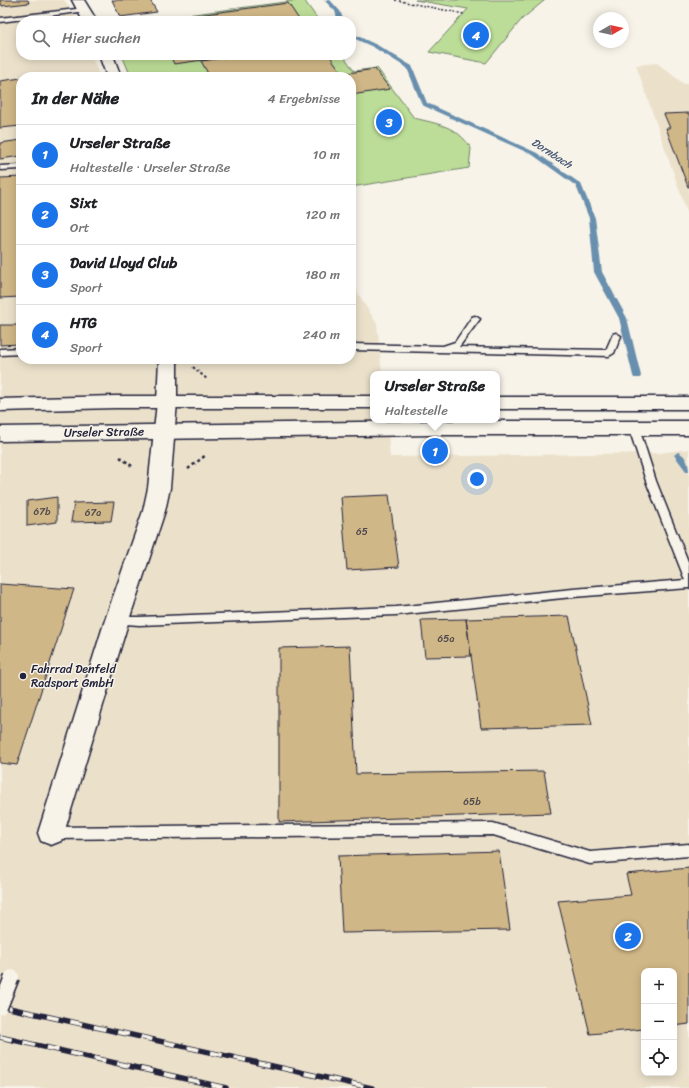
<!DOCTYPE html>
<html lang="de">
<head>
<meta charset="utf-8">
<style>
	:root { --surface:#fff; --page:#f6f6f6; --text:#202124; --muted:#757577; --line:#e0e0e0; --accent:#1a73e8 }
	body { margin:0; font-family:Sriracha,sans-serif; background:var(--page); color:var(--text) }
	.controls { position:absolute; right:12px; bottom:12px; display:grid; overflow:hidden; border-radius:8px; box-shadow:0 2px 10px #0003 }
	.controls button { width:36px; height:36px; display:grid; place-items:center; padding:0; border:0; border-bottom:1px solid var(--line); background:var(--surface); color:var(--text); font:20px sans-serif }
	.compass { position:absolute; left:593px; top:12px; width:36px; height:36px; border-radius:50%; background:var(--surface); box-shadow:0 2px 10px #0003; rotate:81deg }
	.you { position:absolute; left:477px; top:479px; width:14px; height:14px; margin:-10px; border:3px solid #fff; border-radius:50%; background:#1a73e8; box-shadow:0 0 0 6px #1a73e833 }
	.badge { display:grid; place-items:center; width:26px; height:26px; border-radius:50%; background:var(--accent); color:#fff; font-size:13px; font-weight:700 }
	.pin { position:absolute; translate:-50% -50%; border:2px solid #fff; box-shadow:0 1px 4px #0006 }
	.popup { position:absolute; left:370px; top:371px; width:130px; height:52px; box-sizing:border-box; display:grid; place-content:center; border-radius:8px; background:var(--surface); filter:drop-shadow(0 1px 3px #0005); font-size:13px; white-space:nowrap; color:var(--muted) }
	.popup b { font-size:15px; color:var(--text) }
	.popup::after { content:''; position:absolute; left:50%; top:100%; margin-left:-8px; border:8px solid transparent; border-top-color:var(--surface) }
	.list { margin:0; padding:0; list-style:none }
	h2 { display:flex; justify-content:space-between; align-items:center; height:52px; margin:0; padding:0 16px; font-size:17px }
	h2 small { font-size:13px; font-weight:400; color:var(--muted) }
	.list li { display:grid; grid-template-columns:26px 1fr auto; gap:12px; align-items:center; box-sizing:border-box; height:60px; padding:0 16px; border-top:1px solid var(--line) }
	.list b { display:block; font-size:15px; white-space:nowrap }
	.list p { margin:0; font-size:13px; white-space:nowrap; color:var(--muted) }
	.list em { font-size:13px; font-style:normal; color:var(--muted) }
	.icon { flex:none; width:22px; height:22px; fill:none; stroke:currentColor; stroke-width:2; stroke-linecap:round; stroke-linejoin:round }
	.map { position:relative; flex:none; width:689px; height:1088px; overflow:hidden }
	.search { position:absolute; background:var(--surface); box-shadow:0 2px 10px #0003; left:16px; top:16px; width:340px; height:44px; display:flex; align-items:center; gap:10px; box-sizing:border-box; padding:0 14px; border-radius:16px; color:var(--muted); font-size:15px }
	.panel { position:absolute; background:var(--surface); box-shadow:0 2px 10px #0003; left:16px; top:72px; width:340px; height:292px; border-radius:16px }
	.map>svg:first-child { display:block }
</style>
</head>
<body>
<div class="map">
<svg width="689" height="1088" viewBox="0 0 689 1088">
	<rect width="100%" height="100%" fill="#f7f3e8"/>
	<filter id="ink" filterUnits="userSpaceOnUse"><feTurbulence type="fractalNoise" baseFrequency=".025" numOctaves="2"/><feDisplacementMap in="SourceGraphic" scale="8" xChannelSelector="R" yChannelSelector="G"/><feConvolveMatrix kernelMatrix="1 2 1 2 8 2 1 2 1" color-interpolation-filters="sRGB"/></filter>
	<g filter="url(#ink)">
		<path fill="#ebe1cb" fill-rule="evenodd" d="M0 0H64L71 8 77 21H21V55H91L100 77H21V359H351V282L377 324 382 374H373V420H387L390 457 659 453 689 449V1088H0ZM644 971H674V1073H644Z
			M657 63 684 84 689 83V218L636 65Z"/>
		<path fill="#bcdd97" stroke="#6f8069" d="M300 0H304L319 21H141Z
			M415 0H545L522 19 486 63 429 52 468 9Z
			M122 55H343L354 71 377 68 414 118C438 124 457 126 471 148L469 168 351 187V77H131Z"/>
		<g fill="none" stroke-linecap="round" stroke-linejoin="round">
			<path fill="#698fae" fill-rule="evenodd" d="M324 0H330L340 11 344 21H338L335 11Z
				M351 33 377 45 412 66 427 103 537 153 581 184 595 218 602 272 627 318 641 376 640 378H634L633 376 619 318 594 272 589 218 576 186 533 155 422 105 407 68 373 47 351 37Z
				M678 452C686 455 689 464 689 472L686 471 674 455Z"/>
		</g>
		<path fill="#d0b787" stroke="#22223b" d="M0 0H28L29 3 2 6Z
			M112 0H150L157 12 120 17Z
			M288 3 300 21H153Z
			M170 55H239L174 64Z
			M246 55H329L342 73 316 77H210L201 61Z
			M375 69 390 89 351 95V77H321Z
			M21 78V126L0 128V81Z
			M689 113V187H688L666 128H670L664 114Z
			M21 140V156L0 159V143Z
			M21 177V297L0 298V178Z
			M0 325H21V344L0 345Z
			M389 495 399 567 347 570 341 497Z
			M57 497V522L27 526V501Z
			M114 502 111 521 71 522 74 503Z
			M0 584 74 589 17 765 0 763Z
			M569 616 592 725 481 728 466 619Z
			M466 619 471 656 425 657 421 620Z
			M350 646 356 774 544 771 551 813 279 822V648Z
			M499 851 510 930 342 933 338 856Z
			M689 868V1024L674 1026V971H644V1029L590 1034 558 901 631 895 626 874Z"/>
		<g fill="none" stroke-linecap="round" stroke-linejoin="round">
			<g stroke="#22223b" stroke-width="3">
				<path id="service" d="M85 8 87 9V11L0 22V18Z
					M21 165V169L0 170V166Z
					M475 316 480 319 459 347 606 350 613 334 616 333 621 336 614 353 609 356 351 350V344L443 346 455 342 472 317Z
					M21 348V354L0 355V349Z
					M634 425 639 428 656 481 689 564V588L573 597 396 615 139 625 113 623 111 620 113 617H139L396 607 573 589 685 580 646 481 629 428Z
					M493 823 590 852 689 844V856L590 864 493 835 51 839 46 837 44 833 46 829 51 827Z"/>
			</g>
			<g stroke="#22223b" stroke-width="3">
				<path id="minor" d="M72 0H84L97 21H83Z
					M99 55H113L121 77H107Z
					M159 359H177V402L170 488 165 511 129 620 64 833 61 841 51 845 41 841 38 833 105 620 143 511 148 488 157 402Z"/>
			</g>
			<g stroke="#22223b" stroke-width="3">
				<path id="tertiary" d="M115 396H373V408H115L0 411V399Z
					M497 397H689V409H497Z
					M433 421H689V435H433L0 441V427Z"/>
			</g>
			<path stroke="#22223b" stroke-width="1.5" stroke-dasharray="2 2" stroke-linecap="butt" d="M395 0 464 14"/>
			<path stroke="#22223b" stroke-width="2" stroke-dasharray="2.5 2.5" stroke-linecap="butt" d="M193 367 208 380"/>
			<path stroke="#22223b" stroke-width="2.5" stroke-dasharray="3 3" stroke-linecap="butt" d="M120 457 132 466V469
				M188 469 206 455"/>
			<use href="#service" fill="#f7f3e8" fill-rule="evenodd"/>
			<use href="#minor" fill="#f7f3e8" fill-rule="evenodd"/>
			<use href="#tertiary" fill="#f7f3e8" fill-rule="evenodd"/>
			<g stroke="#22223b" stroke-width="5.5">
				<path id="rail" d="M0 1006 372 1088
					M0 1037 226 1088"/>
			</g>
			<use href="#rail" stroke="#f7f3e8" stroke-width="4" stroke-dasharray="12" stroke-linecap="butt"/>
			<g stroke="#22223b" stroke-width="17" stroke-linecap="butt">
				<path id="service-bridge" d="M0 1007 12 977"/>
			</g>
			<use href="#service-bridge" stroke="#f7f3e8" stroke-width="14"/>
		</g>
	</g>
	<circle fill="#22223b" stroke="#f7f3e8" stroke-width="1.5" cx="23" cy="676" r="4"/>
	<g text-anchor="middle" stroke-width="3" stroke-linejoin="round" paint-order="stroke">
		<g font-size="10" fill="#4e474e">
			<text x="42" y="515">67b</text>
			<text x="93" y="516">67a</text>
			<text x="362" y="535">65</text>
			<text x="446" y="642">65a</text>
			<text x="472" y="805">65b</text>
		</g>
		<g font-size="11" font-style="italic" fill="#465875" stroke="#f7f3e8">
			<text transform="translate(552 153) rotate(33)" y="4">Dornbach</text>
		</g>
		<g font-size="12" fill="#22223b" stroke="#f7f3e8">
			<text transform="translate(104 432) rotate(-1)" y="4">Urseler Straße</text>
		</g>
		<g font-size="12" fill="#22223b" stroke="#f7f3e8" text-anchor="start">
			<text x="31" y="673">Fahrrad Denfeld<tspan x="31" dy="14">Radsport GmbH</tspan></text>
		</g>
	</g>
</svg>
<div class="controls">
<button>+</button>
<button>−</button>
<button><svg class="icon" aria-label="locate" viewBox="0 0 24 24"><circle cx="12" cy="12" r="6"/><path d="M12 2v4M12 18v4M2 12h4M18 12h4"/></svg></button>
</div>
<svg class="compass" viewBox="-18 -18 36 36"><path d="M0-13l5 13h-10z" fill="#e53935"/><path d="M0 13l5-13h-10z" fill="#757577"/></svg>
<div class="you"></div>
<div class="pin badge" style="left:435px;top:451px">1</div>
<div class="popup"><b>Urseler Straße</b>Haltestelle</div>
<div class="pin badge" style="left:628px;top:936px">2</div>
<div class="pin badge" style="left:389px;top:122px">3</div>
<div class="pin badge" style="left:476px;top:35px">4</div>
<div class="search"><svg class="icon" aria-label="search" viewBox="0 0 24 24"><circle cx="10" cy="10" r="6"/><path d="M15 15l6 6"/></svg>Hier suchen</div>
<section class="panel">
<h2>In der Nähe<small>4 Ergebnisse</small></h2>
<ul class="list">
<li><span class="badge">1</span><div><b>Urseler Straße</b><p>Haltestelle · Urseler Straße</p></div><em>10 m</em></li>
<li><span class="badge">2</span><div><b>Sixt</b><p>Ort</p></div><em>120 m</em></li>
<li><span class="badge">3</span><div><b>David Lloyd Club</b><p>Sport</p></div><em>180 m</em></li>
<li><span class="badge">4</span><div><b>HTG</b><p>Sport</p></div><em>240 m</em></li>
</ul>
</section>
</div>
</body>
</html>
